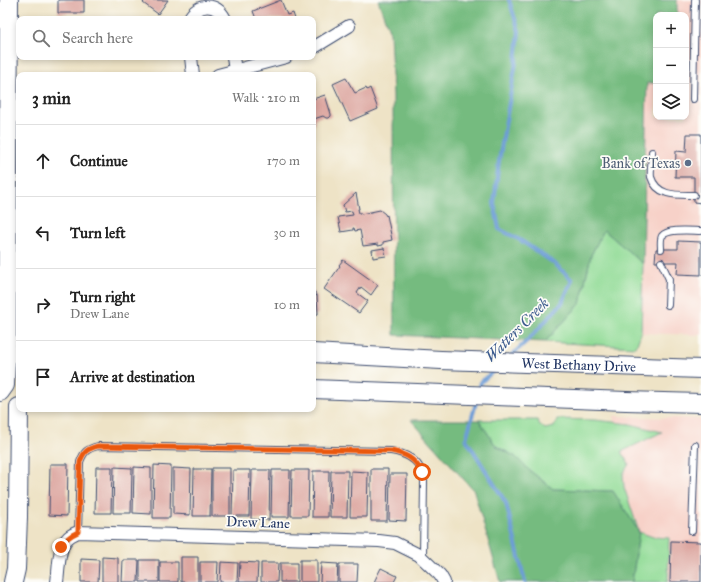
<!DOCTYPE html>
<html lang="en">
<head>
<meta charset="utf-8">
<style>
	:root { --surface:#fff; --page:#f6f6f6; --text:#222; --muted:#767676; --line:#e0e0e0 }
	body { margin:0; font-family:"IM FELL Great Primer",serif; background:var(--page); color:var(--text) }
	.controls { position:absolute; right:12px; top:12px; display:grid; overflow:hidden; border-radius:8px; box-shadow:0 2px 6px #0003 }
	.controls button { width:36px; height:36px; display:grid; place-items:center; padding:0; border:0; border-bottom:1px solid var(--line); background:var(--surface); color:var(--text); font:20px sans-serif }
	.stop { position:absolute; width:12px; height:12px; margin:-9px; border:3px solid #ea580c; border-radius:50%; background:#fff }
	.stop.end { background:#ea580c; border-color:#fff; box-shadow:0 1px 4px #0008 }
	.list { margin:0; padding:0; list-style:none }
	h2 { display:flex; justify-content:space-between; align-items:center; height:52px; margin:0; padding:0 16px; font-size:17px }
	h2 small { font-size:13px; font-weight:400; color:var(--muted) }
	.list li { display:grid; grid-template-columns:26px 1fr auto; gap:12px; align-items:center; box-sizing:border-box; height:72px; padding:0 16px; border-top:1px solid var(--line) }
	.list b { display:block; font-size:15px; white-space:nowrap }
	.list p { margin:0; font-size:13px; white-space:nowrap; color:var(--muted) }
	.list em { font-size:13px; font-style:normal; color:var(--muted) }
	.icon { flex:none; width:22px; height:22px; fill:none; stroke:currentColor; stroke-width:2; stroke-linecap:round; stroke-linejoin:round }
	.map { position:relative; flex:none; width:701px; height:582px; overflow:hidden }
	.search { position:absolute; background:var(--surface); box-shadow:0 2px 6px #0003; left:16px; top:16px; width:300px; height:44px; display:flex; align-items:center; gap:10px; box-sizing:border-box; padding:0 14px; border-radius:8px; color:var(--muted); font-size:15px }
	.panel { position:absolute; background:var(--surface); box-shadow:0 2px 6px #0003; left:16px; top:72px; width:300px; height:340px; border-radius:8px }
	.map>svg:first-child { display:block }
</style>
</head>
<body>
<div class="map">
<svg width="701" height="582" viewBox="0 0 701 582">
	<rect width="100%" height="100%" fill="#fdfcf7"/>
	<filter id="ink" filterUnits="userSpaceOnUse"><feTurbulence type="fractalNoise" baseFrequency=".025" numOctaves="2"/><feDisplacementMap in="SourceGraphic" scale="8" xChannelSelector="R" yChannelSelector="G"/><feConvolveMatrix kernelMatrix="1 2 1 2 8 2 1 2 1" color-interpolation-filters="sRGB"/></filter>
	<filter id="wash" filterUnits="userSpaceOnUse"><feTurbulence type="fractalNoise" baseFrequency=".012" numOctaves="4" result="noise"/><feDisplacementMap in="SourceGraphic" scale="16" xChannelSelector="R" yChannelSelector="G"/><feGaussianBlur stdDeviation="0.9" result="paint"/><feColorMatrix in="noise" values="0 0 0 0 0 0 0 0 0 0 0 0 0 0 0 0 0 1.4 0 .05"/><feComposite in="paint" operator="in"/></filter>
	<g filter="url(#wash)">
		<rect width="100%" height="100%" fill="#eee3c6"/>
		<path fill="#f7d1c8" d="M677 0H701V335L641 333 647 83H656V117H686V15H677Z
			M614 416 701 419V582H668L669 538 653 537 639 532 613 491Z"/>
		<path fill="#91db96" stroke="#56857a" d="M604 230 643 264 641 333 636 347 545 342 580 304 591 255Z
			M557 419 595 420 630 424 662 432 621 452 629 464 623 474 624 487 639 532 653 537 669 538 668 582H632L639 532 613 491 553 489 529 470 516 457 496 446 479 420H537L540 425 545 429 554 427Z"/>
		<path fill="#74bb7f" stroke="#48756e" d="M378 0H677V15H656V83H647L643 264 604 230 591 255 580 304 545 342 394 335 393 95 390 33Z
			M411 420H479L496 446 516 457 529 470 553 489 613 491 639 532 632 582H500L474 491Z"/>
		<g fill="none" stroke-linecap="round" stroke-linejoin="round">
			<path stroke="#6d9dd7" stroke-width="4" d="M509 0 519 31 516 62 499 161 494 203 499 229 520 240 554 263 572 280 562 303 531 337 511 356
				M479 390 481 382 498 367
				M477 399 466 439 506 503 525 582"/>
		</g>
		<g id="blocks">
			<path fill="#dda7a1" d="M58 0H84V13H58Z
				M141 0H168L158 14 143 3 144 2Z
				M281 0 287 15 293 13 295 19H256L253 11Z
				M346 78 355 93 366 88 367 90 370 88 378 109 350 121 333 84Z
				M325 95 331 114V116L329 118H326L323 116 314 119 315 122 313 127V99Z
				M687 134H701V203L694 202V177H675L676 151 686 152Z
				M356 193 359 209H358L359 213H361V214L380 210 385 214 386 216 387 215 392 240 383 242V245L378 246V244L363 246 360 230 355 231 354 228H353V230L341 232 338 217 353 215 352 211 345 212 343 205Z
				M678 241 701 242V275L677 274 678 262H655L656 249H678Z
				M384 248 386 256 373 258 372 250Z
				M343 260 378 285 371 295 361 287 357 293 368 301 359 313 324 289 340 266 339 265Z
				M313 292H315V296L317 295 318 314 313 315Z
				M50 464H68L67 516 49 515Z
				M154 465 171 466 170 518H153Z
				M96 467H112L111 513H95Z
				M114 467 132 468 131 513H113Z
				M134 467 151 468V514L133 513Z
				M173 468 191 469 190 515 173 514Z
				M212 468H230V516H212Z
				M194 469H211L210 516H193Z
				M371 469H388L387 521H371Z
				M233 470H250L249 516H232Z
				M252 470H270L269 520 251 519Z
				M272 470H290L289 517H271Z
				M292 470H309L308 516H291Z
				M313 471H329L328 517H312Z
				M331 471H348L347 517H330Z
				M351 471 368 472 367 517H350Z
				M390 474H407L406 521 389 520Z
				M671 541 701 542V582H670Z
				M102 557 118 558V582H102Z
				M181 557H198V582H181Z
				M81 559 99 560 98 582H81Z
				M123 560H139L138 582H122Z
				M140 560H159V582H140Z
				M300 560H317V582H300Z
				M160 562H178V582H160Z
				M200 562H218L217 582H200Z
				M221 562 238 563 237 582H220Z
				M240 562 258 563 257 582H239Z
				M261 563H278L277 582H261Z
				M280 563H297V582H280Z
				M321 563 338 564 337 582H320Z
				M339 564H358L357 582H339Z
				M381 568 397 576 394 582H374Z"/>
		</g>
	</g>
	<g filter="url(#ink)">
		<use href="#blocks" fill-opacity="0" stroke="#3b4a6e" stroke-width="1"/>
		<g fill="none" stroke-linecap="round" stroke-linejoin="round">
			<g stroke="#3b4a6e" stroke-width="8">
				<path id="lane" d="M693 99 695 0
					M652 152C652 159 650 171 651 177 657 197 678 195 694 195
					M661 249C661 245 660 239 662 236 668 228 692 231 701 231
					M661 262 669 279 668 305
					M692 531 695 445
					M78 532 80 462C84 451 87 449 98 446L391 451C404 453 417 459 422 472 423 474 423 478 424 481L423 557"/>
			</g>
			<g stroke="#3b4a6e" stroke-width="14">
				<path id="street" d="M189 19C198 3 216 2 225 19
					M313 48 349 26
					M191 57 193 75
					M233 57 235 71
					M218 75 286 57
					M57 582C59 569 58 548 67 539 70 535 74 534 78 532L379 541 395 543 419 555 440 575 444 582"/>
			</g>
			<g stroke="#3b4a6e" stroke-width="20">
				<g id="secondary">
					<path id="s1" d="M313 353 441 360 701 369"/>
					<path d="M313 389 626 401 701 403"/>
					<path d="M0 392 5 385 7 343 9 0"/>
					<path d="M13 582 16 569 18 517 19 407"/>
				</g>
			</g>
			<use href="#lane" stroke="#fff" stroke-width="6"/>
			<use href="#street" stroke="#fff" stroke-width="12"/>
			<use href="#secondary" stroke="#fff" stroke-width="18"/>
		</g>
	</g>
	<g fill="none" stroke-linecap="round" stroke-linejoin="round" filter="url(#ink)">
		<path stroke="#ea580c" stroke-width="5" d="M61 547C66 539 69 536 78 532L80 462C84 451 87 449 98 446L391 451C406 454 414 458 422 472"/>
	</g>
	<circle fill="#5c6f8a" stroke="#fdfcf7" stroke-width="1.5" cx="688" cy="163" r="4"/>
	<g text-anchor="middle" stroke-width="3.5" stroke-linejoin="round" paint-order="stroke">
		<g font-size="14" fill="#4e5e75" stroke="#fdfcf7" text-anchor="end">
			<text x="680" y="168">Bank of Texas</text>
		</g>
		<g font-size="14" fill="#1b2f5e" stroke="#fdfcf7">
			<text dy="5" stroke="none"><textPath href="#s1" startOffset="266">West Bethany Drive</textPath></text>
			<text transform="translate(258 522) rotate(2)" y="5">Drew Lane</text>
		</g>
		<g font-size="15" font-style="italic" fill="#3c5b8e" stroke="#fdfcf7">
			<text transform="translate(517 330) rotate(-45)" y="5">Watters Creek</text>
		</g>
	</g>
</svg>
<div class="controls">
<button>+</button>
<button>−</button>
<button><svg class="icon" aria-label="layers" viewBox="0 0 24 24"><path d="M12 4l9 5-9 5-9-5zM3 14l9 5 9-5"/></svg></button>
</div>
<div class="stop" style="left:422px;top:472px"></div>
<div class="stop end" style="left:61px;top:547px"></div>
<div class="search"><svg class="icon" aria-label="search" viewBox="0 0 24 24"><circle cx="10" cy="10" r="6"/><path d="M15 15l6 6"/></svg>Search here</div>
<section class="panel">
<h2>3 min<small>Walk · 210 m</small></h2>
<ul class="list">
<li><svg class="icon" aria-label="ahead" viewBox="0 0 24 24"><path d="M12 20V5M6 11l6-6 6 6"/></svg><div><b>Continue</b></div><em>170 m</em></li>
<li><svg class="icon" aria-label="left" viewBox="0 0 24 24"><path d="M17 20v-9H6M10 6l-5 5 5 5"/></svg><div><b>Turn left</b></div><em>30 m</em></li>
<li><svg class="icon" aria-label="right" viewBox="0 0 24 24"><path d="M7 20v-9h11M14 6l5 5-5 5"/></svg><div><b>Turn right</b><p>Drew Lane</p></div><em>10 m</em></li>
<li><svg class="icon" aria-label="arrive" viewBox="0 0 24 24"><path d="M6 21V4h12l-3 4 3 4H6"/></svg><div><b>Arrive at destination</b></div></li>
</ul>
</section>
</div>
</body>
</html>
